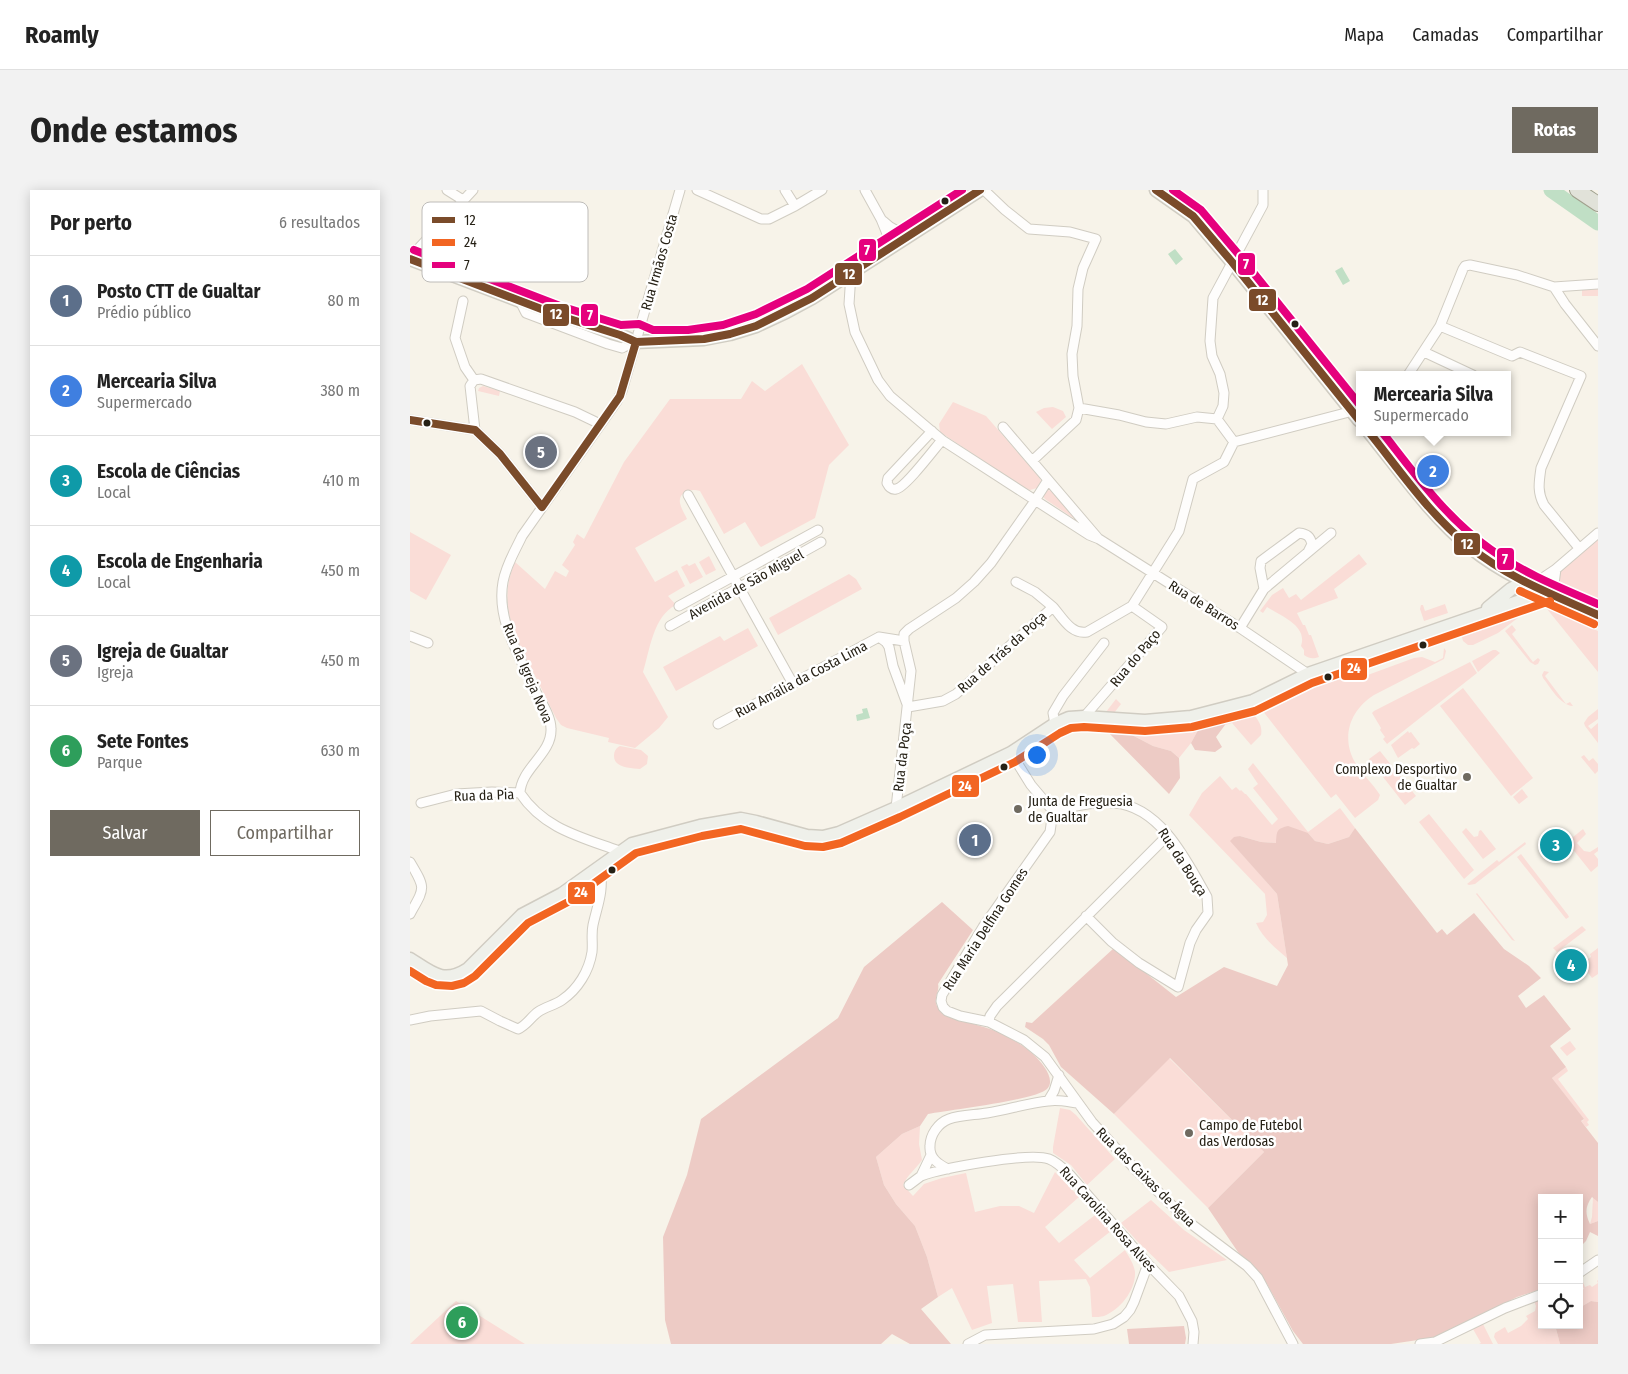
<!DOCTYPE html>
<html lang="pt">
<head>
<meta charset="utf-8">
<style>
	:root { --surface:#fff; --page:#f2f2f2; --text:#222; --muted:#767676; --line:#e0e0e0; --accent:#6f6a60 }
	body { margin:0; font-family:"Fira Sans Condensed",sans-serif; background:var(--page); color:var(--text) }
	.controls { position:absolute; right:15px; bottom:15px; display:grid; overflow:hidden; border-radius:0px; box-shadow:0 2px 12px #0003 }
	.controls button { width:45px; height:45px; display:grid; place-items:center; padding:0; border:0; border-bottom:1px solid var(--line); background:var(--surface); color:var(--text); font:25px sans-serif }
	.you { position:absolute; left:626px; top:564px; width:18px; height:18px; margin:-12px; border:4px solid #fff; border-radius:50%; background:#1a73e8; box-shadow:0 0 0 8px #1a73e833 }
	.badge { display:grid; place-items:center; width:32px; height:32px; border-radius:50%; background:var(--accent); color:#fff; font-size:16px; font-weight:700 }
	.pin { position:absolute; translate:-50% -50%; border:2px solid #fff; box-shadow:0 1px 5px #0006 }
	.popup { position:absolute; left:946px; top:181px; width:155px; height:65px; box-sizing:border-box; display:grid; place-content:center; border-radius:0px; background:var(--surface); filter:drop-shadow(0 1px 4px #0005); font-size:16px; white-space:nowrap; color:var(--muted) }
	.popup b { font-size:19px; color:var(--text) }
	.popup::after { content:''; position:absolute; left:50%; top:100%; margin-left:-10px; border:10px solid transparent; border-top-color:var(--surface) }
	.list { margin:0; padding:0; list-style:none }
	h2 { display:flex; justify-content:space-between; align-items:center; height:65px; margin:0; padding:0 20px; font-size:21px }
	h2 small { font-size:16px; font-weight:400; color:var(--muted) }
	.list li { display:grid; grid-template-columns:32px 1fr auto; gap:15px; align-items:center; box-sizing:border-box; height:90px; padding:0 20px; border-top:1px solid var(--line) }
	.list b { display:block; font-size:19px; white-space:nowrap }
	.list p { margin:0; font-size:16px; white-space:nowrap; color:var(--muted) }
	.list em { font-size:16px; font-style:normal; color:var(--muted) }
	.actions { display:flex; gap:10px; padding:15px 20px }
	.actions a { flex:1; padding:11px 0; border:1px solid var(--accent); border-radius:0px; text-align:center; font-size:18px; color:var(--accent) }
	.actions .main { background:var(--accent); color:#fff }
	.icon { flex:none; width:28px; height:28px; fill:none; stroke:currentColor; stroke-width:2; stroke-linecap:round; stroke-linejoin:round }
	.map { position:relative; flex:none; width:1188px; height:1154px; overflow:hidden; border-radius:0px }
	header { display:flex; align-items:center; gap:30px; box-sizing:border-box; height:70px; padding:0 25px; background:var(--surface); border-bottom:1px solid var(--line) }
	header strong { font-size:24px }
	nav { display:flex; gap:28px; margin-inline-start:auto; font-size:18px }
	.intro { display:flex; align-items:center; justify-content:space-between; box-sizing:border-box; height:120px; padding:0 30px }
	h1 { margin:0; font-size:35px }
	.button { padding:12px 22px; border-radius:0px; background:var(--accent); color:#fff; font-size:18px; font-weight:700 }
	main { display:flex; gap:30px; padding:0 30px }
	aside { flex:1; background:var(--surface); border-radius:0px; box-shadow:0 2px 12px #0003 }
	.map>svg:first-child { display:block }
</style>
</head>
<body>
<header>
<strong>Roamly</strong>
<nav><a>Mapa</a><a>Camadas</a><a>Compartilhar</a></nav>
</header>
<div class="intro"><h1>Onde estamos</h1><a class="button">Rotas</a></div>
<main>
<aside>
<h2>Por perto<small>6 resultados</small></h2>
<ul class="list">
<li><span class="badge" style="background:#5c6f8a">1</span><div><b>Posto CTT de Gualtar</b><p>Prédio público</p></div><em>80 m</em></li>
<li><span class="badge" style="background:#3f7fe0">2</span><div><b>Mercearia Silva</b><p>Supermercado</p></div><em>380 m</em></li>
<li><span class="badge" style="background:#0f9aa8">3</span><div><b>Escola de Ciências</b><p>Local</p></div><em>410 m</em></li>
<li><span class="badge" style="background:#0f9aa8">4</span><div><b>Escola de Engenharia</b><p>Local</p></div><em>450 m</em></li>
<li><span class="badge" style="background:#6b7280">5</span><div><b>Igreja de Gualtar</b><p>Igreja</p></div><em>450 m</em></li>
<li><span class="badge" style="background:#2e9e5b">6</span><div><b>Sete Fontes</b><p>Parque</p></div><em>630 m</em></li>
</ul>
<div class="actions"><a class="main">Salvar</a><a>Compartilhar</a></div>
</aside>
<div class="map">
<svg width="1188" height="1154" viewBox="0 0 1188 1154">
	<rect width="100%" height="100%" fill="#f7f3e9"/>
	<path fill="#faddd7" d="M1188 98V106H1172V99Z
		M392 174 439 255 419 275 405 328 351 357 349 355 335 332 314 344 290 301C281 298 268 302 270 313 271 319 275 324 277 329L225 358 245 392 267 380 275 396 258 406 266 415C243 426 240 460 233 482L258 527 249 538 225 558 198 552 199 548 157 538 151 535 146 528C137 510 129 493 120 476 102 440 88 411 105 372L135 399 145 381 156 387 159 381 152 375 165 355 163 352 167 344 174 349 214 272 260 209H331L342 191 355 201Z
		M73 196 90 201 89 206 68 201 69 198Z
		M543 212 576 226 629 287 631 291 627 298 620 300 616 299 530 242 529 234Z
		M643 217 653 221 656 227 642 239 626 222 634 218Z
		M638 300 642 301 672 334 635 309 633 306 634 302Z
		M0 342 41 365 16 410 0 401Z
		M1188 348V417C1170 409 1146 405 1148 381Z
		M949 364 957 374 924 399 928 408 887 423 893 435H895L899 445H901L909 467C903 469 900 469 894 465V460L891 456C898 436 871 426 857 417L853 423 850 421 862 405 873 398 879 408 886 404 891 410Z
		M299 366 306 380 296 385 289 372Z
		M285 373 293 387 280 394 271 377 277 374 279 376Z
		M439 384 446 389 452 399 368 445 359 428Z
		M1133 408 1167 423 1170 433 1188 441V482L1133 414 1128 413 1125 415 1088 443 1063 455H1058L1053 451 1051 443 1056 437Z
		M1035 414 1038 423 1014 431 1010 419 1011 415H1013L1015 421Z
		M1102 435 1106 440 1102 444 1123 472 1128 468 1130 470 1128 474 1125 475 1120 472 1095 441Z
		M338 438 348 456 266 501 253 477 310 446 314 451Z
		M1034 458 1036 461 1034 469 964 505C940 520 930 548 946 574 953 585 963 594 970 605L968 610 945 628 926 604 921 608 852 520 854 515 902 491 941 478C945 484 947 487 955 486L1004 468 1012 467 1025 472 1033 468Z
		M1083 460H1086L1090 463 1068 482 1062 471Z
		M1060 472 1067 483 977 554 973 549 975 547 970 540 971 538 962 523 964 521Z
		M1134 481 1139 482 1135 486 1156 514 1160 512 1163 516C1150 515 1141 498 1133 488L1132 485Z
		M1053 498 1123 588 1101 606 1030 516Z
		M706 509 711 514 704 523 696 522Z
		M1188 519V529L1178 536 1181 539 1188 533V553L1175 536 1174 533 1178 527Z
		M840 520C847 529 853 534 851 545L841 555 822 533 815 535V526Z
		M793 531 781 553 769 568 761 561 743 556 722 545V538H756Z
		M998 541 999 543 1001 542 1010 554 1004 559 1002 558 988 568 981 555Z
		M210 556 231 560 238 566 237 574 230 579C221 578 204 578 204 566 204 561 206 558 210 556Z
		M970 561 1006 606 995 615 959 569Z
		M1174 565 1179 571 1183 568 1188 574V581L1185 584 1171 567Z
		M843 573 898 642 930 618 945 638 939 647 918 654 905 651 898 643 866 653 851 652 830 646 821 651 867 704 877 768C865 758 852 747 846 733L853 732 857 725 855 704 779 625 792 603 810 586 822 600 826 597 830 601 831 600 835 604H836L862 635 868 629 843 598 848 594 838 579Z
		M1112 599 1118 607 1109 614 1103 607Z
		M1019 624 1064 680 1054 689 1009 632Z
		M1056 638 1064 647 1068 646 1069 641 1071 640 1086 659 1073 669 1052 642Z
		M1173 639 1176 644 1167 653 1174 661 1180 662 1188 657V661L1184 664 1188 669V676L1181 682 1157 652Z
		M1115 652 1116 654 1065 694 1059 695 1057 694 1087 670 1089 672Z
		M1111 664 1158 725 1159 727 1156 729 1107 667Z
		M1067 703 1105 751 1102 750 1066 704Z
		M1172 736 1176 740 1147 762 1143 758Z
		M1188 758V784L1182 788 1172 775 1170 776 1168 774 1173 769 1175 771 1181 767 1180 764Z
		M1160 851 1166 859 1157 866 1150 858Z
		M759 868 854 962 798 1018 704 924Z
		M1156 877 1158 881 1148 889 1179 930 1177 932 1179 935 1176 937 1171 931 1174 930 1142 888Z
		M650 918 660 920 666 925 705 969 677 995 661 975 643 963V957Z
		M510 936 509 954 512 970C506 979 497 985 493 995L503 1006 514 994 532 988 556 983 565 1022 590 1016H609L624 1023 645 982 669 1007 635 1037 649 1053 685 1025 701 1041 664 1070 680 1088 715 1060C719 1067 724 1074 725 1082 726 1100 710 1120 694 1126 691 1127 686 1127 682 1127L680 1097 676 1089 629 1091 632 1132H608L603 1094 577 1096 582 1133 562 1140 542 1098 528 1107 517 1067 505 1036 486 1014 474 995 466 967 492 944Z
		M1183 1006 1188 1012V1031L1180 1034 1182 1027Z
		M741 1010 774 1040 817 1070 759 1082 727 1051 711 1033Z
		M1188 1090V1112L1181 1111 1169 1118V1101L1174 1099 1171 1093 1173 1092 1175 1097 1180 1095 1182 1097 1188 1093 1187 1091Z
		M1132 1109V1135H1145L1150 1154H1088L1084 1147 1085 1143 1095 1137 1098 1143 1111 1136 1118 1129 1116 1126 1125 1121 1126 1116 1124 1111Z
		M46 1111 115 1154H0Z
		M1073 1134 1083 1154H1069L1071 1153 1063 1139Z"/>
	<path fill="#edcbc5" d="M815 526V535L806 547 812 557 805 562 785 560 781 553 793 531Z
		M702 536 722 538V545L743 556 761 561 769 568 770 588 759 604 697 541Z
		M878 636 898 643 905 651 918 654 939 647 945 638 1027 743 1032 739 1037 745 1064 723 1094 759 1119 776 1131 788 1108 806 1116 818 1134 805 1161 839 1140 856 1156 877 1142 888 1174 929 1171 931 1188 953V1012L1182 1007C1175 1017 1175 1023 1180 1034L1188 1031V1046L1180 1042 1176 1051 1169 1058V1008H1132V1099L1107 1107 1038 1142 1021 1148 981 1154H893L883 1141 857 1094 846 1079 830 1065 798 1018 854 962 760 868 704 924 651 877 639 855 633 849 615 837 616 832 622 833 704 758 766 807 814 777 867 796 878 775 867 704 820 651 824 647 830 646 851 652 866 653C867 641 866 639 878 636Z
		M532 712 563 740 528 794C530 801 523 808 527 816 534 828 570 835 583 840 602 848 623 860 635 878 639 884 643 893 637 899 626 910 539 920 518 924L510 936 492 944 466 967 474 995 486 1014 505 1036 517 1067 528 1107 511 1119 541 1154H500L482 1144 471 1154H261L255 1130 253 1047 277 985 291 929 428 828 454 777Z
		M1181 1111 1188 1112V1154H1150L1145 1135H1169V1118Z
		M774 1136 776 1148 775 1154H719L717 1139Z"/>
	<path fill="#c0dfc5" d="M765 59 773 69 766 75 758 64Z
		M932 77 940 91 933 95 925 81Z
		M457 518 460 528 447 531 446 525 453 523 452 519Z"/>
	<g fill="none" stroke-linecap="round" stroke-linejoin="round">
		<path stroke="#c0dfc5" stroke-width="15" d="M1141 0 1188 33"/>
		<g stroke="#d0ccc2" stroke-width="11">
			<path id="street" d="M37 0 53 10
				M287 0 351 29H359L385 16
				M375 0 385 16 412 0
				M455 0 471 29 482 56
				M574 0 595 20 619 39 660 42 686 49 673 78 668 99 667 136 662 164 663 186 669 218 666 230 622 271
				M473 31C482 40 490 43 503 43
				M2 70 7 60 63 0
				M441 83 439 114 445 142 468 190 480 206 532 250 679 345 689 349 830 438 898 484
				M1144 97 1188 94
				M53 111 45 148 55 177 64 190
				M110 111 116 123 198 154 212 158 225 151
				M1030 136 1102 166 1110 162 1171 186 1131 278C1129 292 1127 302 1134 315L1169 358
				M228 144 270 0
				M1014 162 1063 185
				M998 185 1030 136 1053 79 1055 76 1060 75 1107 85 1144 97 1155 114 1188 156
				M669 218 709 225 736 232 756 234 787 227 807 229 824 252 943 221
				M807 229 813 216 814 203 810 184 802 166 800 151 803 108 853 15V0
				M0 230 65 240 90 264 132 317
				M593 237 687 347
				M65 240 60 196 64 190 71 189 165 222 190 234
				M522 241 478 288 477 293C479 297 481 300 486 299 495 298 525 258 532 250
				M278 305 383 494
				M1146 379 1188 343
				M1122 395 1146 379 1144 394 1150 408
				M854 399 850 378 851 371 889 343C897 344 900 346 902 354L898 362
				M269 416 408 340
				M643 417C652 427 661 445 677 442L722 416 769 341 783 289 814 272 824 252
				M260 436 411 352
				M830 438 854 399 921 343
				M0 446 18 453
				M469 447 476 452 479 457 483 476 497 514
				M498 517 533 511 546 504 643 417 625 402 606 392
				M674 527 752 437 722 416
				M308 534 469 447 494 451
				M645 534 643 523 653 506 694 453
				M601 563 621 595 643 621
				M110 603C111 578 142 564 141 539 141 526 131 512 125 500 110 467 86 430 93 392 96 375 105 361 112 346L207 211 212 201 226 152
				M110 603C134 639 171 647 209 661
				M11 613 46 604 82 602 110 603
				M486 618 501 481 494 451V444L499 439 546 408 564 392 581 373 622 315 638 290
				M643 621 640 642 573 737 532 805 531 811 533 817 537 821 550 826 579 832 614 850 635 867 682 932 724 978 780 1033 837 1076 848 1088 883 1154
				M643 621C663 617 684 611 704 613 750 616 777 671 797 707L798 723 786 740 780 753 768 797 729 773 702 752 676 726
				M0 672C16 699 15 697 0 724
				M0 830 20 826 71 821 90 831 108 839C116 836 121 827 128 822 135 817 145 815 152 810 168 799 179 781 182 762 183 753 181 744 183 735 188 713 194 701 190 678
				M579 832 580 826 587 816 758 645
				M638 911 644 901 649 885
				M538 979C528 974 519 968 520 956 520 945 528 933 539 929 550 925 565 925 577 923 597 920 618 913 638 911 648 909 659 912 668 913
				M511 986C533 978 619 962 639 969 647 972 654 979 660 985L738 1074 769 1106 782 1131 784 1142 783 1154
				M499 995 511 986 521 965
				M1169 1083 1188 1070
				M558 1154 575 1145 684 1139 703 1134 714 1127 720 1120 724 1112 738 1074
				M1010 1154 1025 1152 1095 1118 1132 1104"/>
		</g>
		<g stroke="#d0ccc2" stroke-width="15">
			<path id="secondary" d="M746 0 783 26 822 72 949 230
				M0 69 147 125 210 145 226 152 294 149 320 144 346 136 376 122 402 108 570 0
				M959 242C989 279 1023 328 1060 357 1098 388 1144 405 1188 425
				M1078 418 1101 399 1114 392
				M0 769C22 783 33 795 58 779L112 725 152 704 222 654 290 636 331 629 346 632 397 646 413 647 429 643 486 618 601 563 645 534 659 528 674 527 735 531 781 527 843 511 898 484 1137 402"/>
		</g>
		<g stroke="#9e9f8c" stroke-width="16">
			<path id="primary" d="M1167 0 1188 14"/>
		</g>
		<use href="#street" stroke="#fefdfc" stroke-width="9"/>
		<use href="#secondary" stroke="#eff0ea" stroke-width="12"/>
		<use href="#primary" stroke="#e1e2d9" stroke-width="14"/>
		<g stroke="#fff" stroke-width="11">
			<path id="bus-1" d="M746 0 783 26 822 72 949 230
				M0 69 147 125 210 145 226 152 294 149 320 144 346 136 402 108 570 0
				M0 230 65 240 90 264 132 317 210 206 226 152
				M959 242C991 282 1020 325 1060 357 1098 388 1144 405 1188 425"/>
		</g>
		<g stroke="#fff" stroke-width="11">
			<path id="bus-2" d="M1110 401 1184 434
				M0 781 16 791 26 795 42 796 54 793 65 786 118 733 158 712 226 663 292 646 331 639 395 656 413 657 431 653 490 627 605 572 650 543 661 538 674 537 735 541 782 537 845 521 902 493 1140 411"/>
		</g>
		<g stroke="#fff" stroke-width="11">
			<path id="bus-3" d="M763 0 791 20 830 66 949 214
				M4 60 150 116 211 135 229 134 243 140H278L313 135 346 124 397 99 552 0
				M972 242C1005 284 1036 328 1080 359 1113 383 1151 398 1188 414"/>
		</g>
		<use href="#bus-1" stroke="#7a4b2a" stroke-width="8"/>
		<use href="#bus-2" stroke="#f26522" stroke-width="8"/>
		<use href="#bus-3" stroke="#e5007d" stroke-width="8"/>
	</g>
	<g fill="#262116" stroke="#fff" stroke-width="2">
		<circle cx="535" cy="11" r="4.5"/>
		<circle cx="885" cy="134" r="4.5"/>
		<circle cx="17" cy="233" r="4.5"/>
		<circle cx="1013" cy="455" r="4.5"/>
		<circle cx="918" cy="487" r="4.5"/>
		<circle cx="594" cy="577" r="4.5"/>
		<circle cx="202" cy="680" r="4.5"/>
	</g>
	<g fill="#6f6a60" stroke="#fff" stroke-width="2">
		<circle cx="1057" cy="587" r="5"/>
		<circle cx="608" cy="619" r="5"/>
		<circle cx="779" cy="943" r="5"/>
	</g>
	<g text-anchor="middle" stroke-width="5" stroke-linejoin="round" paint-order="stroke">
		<g font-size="14" fill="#262116" stroke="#fff">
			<text transform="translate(249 72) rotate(-74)" y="5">Rua Irmãos Costa</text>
			<text transform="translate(336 394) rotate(-29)" y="5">Avenida de São Miguel</text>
			<text transform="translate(794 415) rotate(32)" y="5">Rua de Barros</text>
			<text transform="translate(592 462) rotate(-42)" y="5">Rua de Trás da Poça</text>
			<text transform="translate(725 468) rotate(-50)" y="5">Rua do Paço</text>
			<text transform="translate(118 483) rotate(67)" y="5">Rua da Igreja Nova</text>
			<text transform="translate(391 489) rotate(-28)" y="5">Rua Amália da Costa Lima</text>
			<text transform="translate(492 567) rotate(-83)" y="5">Rua da Poça</text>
			<text transform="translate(74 605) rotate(-2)" y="5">Rua da Pia</text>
			<text transform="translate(773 672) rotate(57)" y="5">Rua da Bouça</text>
			<text transform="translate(575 739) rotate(-57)" y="5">Rua Maria Delfina Gomes</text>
			<text transform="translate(736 987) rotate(45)" y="5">Rua das Caixas de Água</text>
			<text transform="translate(698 1029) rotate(48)" y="5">Rua Carolina Rosa Alves</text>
		</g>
		<g font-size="14" fill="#262116" stroke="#fff" text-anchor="start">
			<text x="1047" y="584" text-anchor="end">Complexo Desportivo<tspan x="1047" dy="16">de Gualtar</tspan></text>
			<text x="618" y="616">Junta de Freguesia<tspan x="618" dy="16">de Gualtar</tspan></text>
			<text x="789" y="940">Campo de Futebol<tspan x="789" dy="16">das Verdosas</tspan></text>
		</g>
	</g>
	<rect x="12" y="12" width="166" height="80" rx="8" fill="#fff" stroke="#bebcb9" stroke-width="1"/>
	<rect x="22" y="27" width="23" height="6" fill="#7a4b2a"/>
	<rect x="22" y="49" width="23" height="7" fill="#f26522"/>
	<rect x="22" y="72" width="23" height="6" fill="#e5007d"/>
	<g font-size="14" fill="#262116">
		<text x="54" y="35">12</text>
		<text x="54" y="57">24</text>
		<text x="54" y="80">7</text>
	</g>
	<g stroke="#fff" stroke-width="2">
		<rect x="448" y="48" width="19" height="24" rx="5" fill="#e5007d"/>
		<rect x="827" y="62" width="19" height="24" rx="5" fill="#e5007d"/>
		<rect x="424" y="72" width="29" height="24" rx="5" fill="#7a4b2a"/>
		<rect x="838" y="98" width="29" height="24" rx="5" fill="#7a4b2a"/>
		<rect x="132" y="113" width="28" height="24" rx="5" fill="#7a4b2a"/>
		<rect x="170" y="113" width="19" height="24" rx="5" fill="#e5007d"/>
		<rect x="1043" y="342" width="28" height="24" rx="5" fill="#7a4b2a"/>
		<rect x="1086" y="357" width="19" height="24" rx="5" fill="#e5007d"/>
		<rect x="930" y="467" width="28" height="24" rx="5" fill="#f26522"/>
		<rect x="541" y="584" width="29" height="24" rx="5" fill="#f26522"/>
		<rect x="157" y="691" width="29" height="24" rx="5" fill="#f26522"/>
	</g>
	<g font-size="14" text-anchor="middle" font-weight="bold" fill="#fff">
		<text x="457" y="65">7</text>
		<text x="836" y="79">7</text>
		<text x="439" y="89">12</text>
		<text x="852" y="115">12</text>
		<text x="146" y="129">12</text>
		<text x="180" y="130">7</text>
		<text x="1057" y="359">12</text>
		<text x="1095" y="374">7</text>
		<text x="944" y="483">24</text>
		<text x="555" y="601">24</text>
		<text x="171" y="707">24</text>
	</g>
</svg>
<div class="controls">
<button>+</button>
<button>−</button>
<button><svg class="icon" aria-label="locate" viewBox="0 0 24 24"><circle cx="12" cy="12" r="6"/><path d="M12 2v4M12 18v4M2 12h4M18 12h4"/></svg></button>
</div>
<div class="you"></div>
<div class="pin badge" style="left:565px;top:650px;background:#5c6f8a">1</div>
<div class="pin badge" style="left:1023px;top:281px;background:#3f7fe0">2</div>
<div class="popup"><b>Mercearia Silva</b>Supermercado</div>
<div class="pin badge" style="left:1146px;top:655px;background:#0f9aa8">3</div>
<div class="pin badge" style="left:1161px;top:775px;background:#0f9aa8">4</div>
<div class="pin badge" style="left:131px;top:262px;background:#6b7280">5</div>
<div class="pin badge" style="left:52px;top:1132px;background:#2e9e5b">6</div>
</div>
</main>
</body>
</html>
